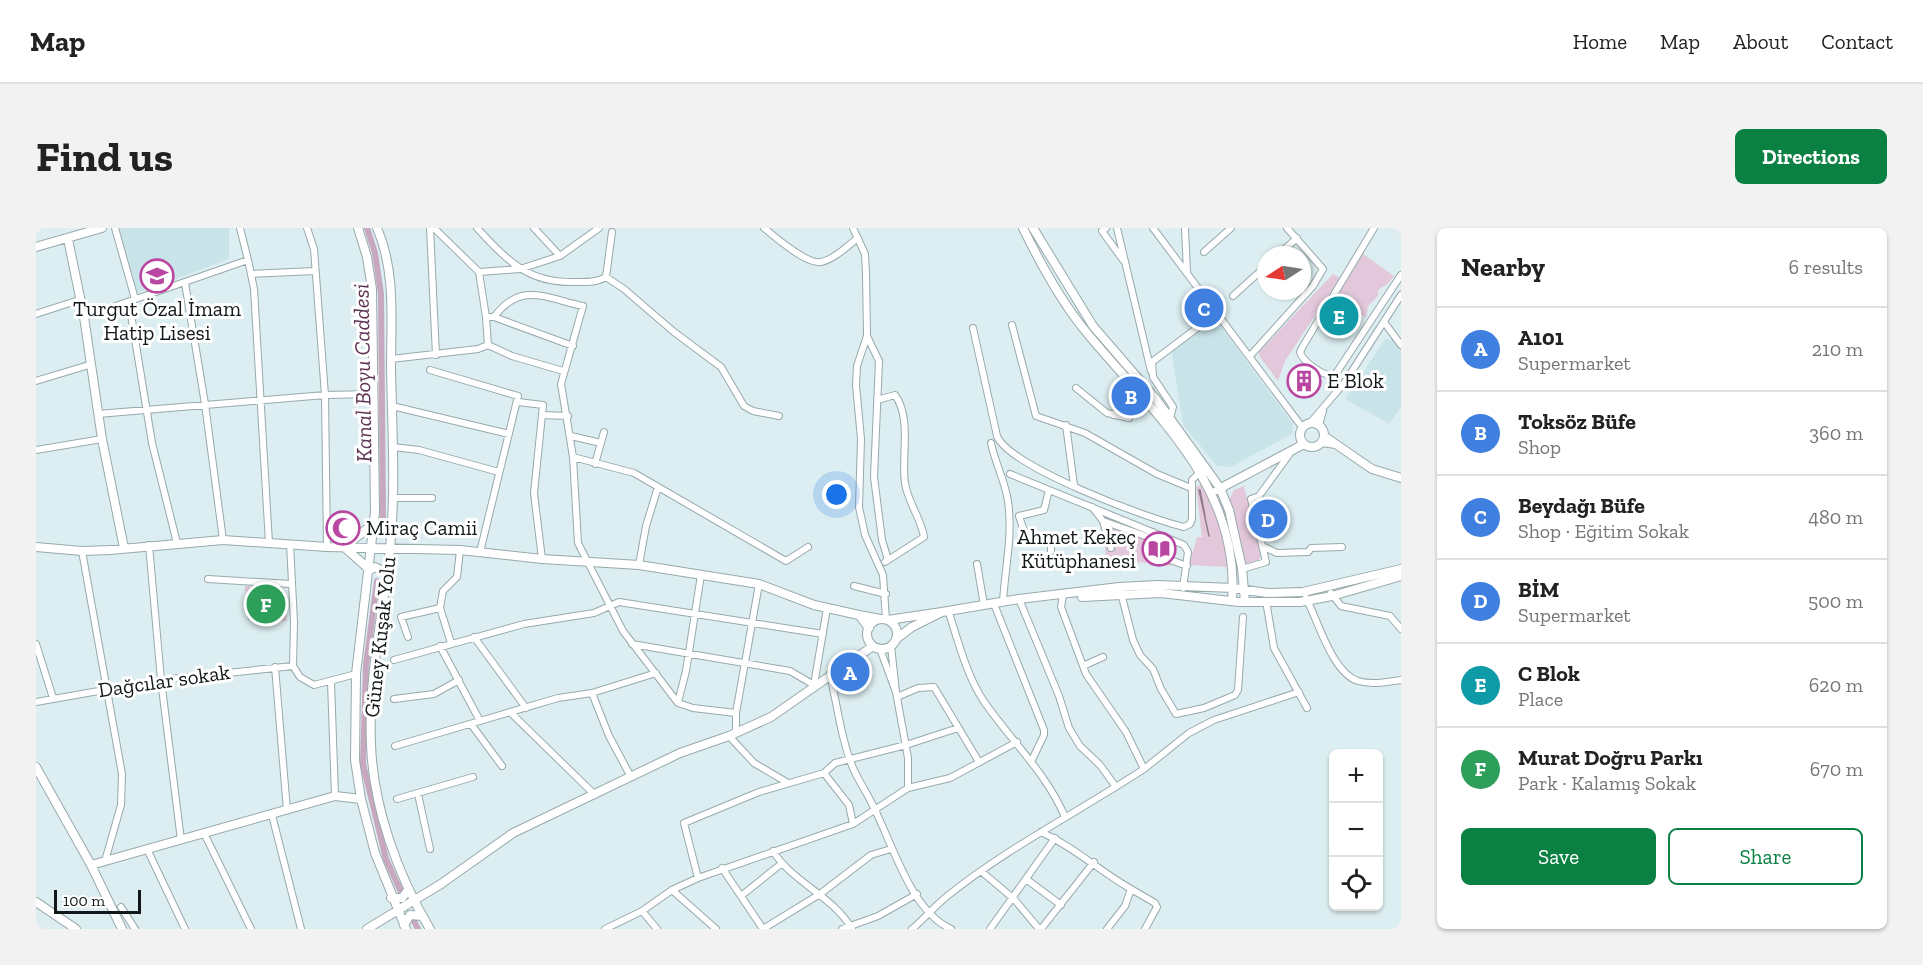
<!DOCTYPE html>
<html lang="en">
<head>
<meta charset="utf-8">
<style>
	:root { --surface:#fff; --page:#f2f2f2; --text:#222; --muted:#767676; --line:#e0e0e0; --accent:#0b8043 }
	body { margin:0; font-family:"Zilla Slab",serif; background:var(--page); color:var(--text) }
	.controls { position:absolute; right:18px; bottom:18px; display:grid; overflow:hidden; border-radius:9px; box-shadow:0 2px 4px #0004 }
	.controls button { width:54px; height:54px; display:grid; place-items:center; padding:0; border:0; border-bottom:2px solid var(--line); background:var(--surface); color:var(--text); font:30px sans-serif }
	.compass { position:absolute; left:1221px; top:18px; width:54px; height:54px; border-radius:50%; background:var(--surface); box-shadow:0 2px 4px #0004; rotate:258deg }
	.scale { position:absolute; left:18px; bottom:15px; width:87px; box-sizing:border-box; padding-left:6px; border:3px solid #121819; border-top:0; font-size:16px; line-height:21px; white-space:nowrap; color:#121819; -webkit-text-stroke:4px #fff; paint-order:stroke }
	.you { position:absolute; left:801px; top:267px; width:21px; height:21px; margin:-15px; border:4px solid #fff; border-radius:50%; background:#1a73e8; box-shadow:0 0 0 9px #1a73e833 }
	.badge { display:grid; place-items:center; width:39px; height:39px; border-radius:50%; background:var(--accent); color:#fff; font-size:20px; font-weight:700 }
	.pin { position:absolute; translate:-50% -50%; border:3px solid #fff; box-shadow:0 2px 6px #0006 }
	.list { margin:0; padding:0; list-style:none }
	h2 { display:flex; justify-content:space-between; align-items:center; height:78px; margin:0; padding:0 24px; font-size:26px }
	h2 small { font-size:20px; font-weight:400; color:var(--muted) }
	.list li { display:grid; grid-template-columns:39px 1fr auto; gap:18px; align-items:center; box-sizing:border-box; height:84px; padding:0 24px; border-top:2px solid var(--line) }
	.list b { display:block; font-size:22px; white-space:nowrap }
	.list p { margin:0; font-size:20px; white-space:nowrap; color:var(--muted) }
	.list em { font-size:20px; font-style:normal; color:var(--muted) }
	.actions { display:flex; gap:12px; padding:18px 24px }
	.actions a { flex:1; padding:14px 0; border:2px solid var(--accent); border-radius:9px; text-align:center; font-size:21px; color:var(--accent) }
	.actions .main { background:var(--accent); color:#fff }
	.icon { flex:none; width:33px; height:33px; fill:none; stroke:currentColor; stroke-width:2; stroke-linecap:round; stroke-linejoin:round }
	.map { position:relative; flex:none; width:1365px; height:701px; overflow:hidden; border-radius:9px }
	header { display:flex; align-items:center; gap:36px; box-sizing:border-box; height:84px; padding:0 30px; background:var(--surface); border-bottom:2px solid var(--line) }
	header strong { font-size:28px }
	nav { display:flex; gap:33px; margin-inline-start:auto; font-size:21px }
	.intro { display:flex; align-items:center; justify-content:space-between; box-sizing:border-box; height:144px; padding:0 36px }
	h1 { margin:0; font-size:42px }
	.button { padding:15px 27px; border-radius:9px; background:var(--accent); color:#fff; font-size:21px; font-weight:700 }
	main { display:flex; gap:36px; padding:0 36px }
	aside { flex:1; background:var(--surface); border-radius:9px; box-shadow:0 2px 4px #0004 }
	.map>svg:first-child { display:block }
</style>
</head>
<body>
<header>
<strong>Map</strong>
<nav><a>Home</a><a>Map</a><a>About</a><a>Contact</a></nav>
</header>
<div class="intro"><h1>Find us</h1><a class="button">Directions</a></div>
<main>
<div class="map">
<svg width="1365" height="701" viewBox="0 0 1365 701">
	<rect width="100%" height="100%" fill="#dceef1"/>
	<path fill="#c9e4e9" d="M83 0H193V31L101 65Z
		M1174 93 1182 94 1257 196 1256 206 1195 239 1181 238 1147 197 1135 120Z
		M1349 111H1358L1365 120V179L1353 196 1309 171 1330 141 1346 152 1330 140Z"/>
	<path fill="#e3c8db" d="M1327 26 1358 48 1353 55 1342 62V68L1332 78 1330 90 1300 70Z
		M1297 46 1304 50 1249 133 1242 153 1224 129 1223 124Z
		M1166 256 1186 301 1192 339 1153 337 1161 309H1166L1160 259Z
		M1208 258 1225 328 1223 332 1209 336 1193 272 1198 262Z
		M1066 291 1140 321 1135 338 1070 330Z
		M209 358 247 361 251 393 228 395 226 389 212 392Z"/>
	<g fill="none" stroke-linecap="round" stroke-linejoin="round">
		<path stroke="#917d8c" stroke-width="1.5" d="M1163 262 1173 308
			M1164 262 1169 288"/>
		<path stroke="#c7a8be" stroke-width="6" d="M331 0 339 25 345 66 347 291
			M341 353 330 437 327 536 350 631 365 664
			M377 691 382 701"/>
		<g stroke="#98a9ac" stroke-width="8">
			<path id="street" d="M79 0 99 71
				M271 0 278 21 289 167 291 319
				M394 0 400 127
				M398 0 443 44 484 41 524 28
				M441 0C471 32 491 55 538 54 549 54 560 55 570 49L576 4
				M498 0 524 28 563 0
				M728 0C739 9 771 37 785 34 799 31 811 18 822 10
				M817 0 829 26 830 45 831 108 821 138 820 157 825 211 823 279 829 307 847 347 850 392
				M1070 0 1066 3 1087 32
				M1081 0 1115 143
				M1117 0 1266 199
				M1149 0 1151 44
				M1338 0 1267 118 1264 124C1266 133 1289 150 1299 147L1365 47
				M1168 24 1195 0
				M1242 27 1261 10
				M212 32 218 61 233 315
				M443 44 450 89H458L537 118
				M215 46 279 43
				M570 49 588 61 638 104 685 139 708 178 717 183 743 188
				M149 55 169 176 187 312
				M1197 68 1230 38
				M93 74 116 215 141 315
				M0 86 43 72
				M48 89 212 32 204 0
				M458 89C485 53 509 70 547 78L525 156 537 229 542 315 587 403 642 475 657 480 700 485
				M1348 94 1365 117
				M976 97 1000 188 1049 205 1121 246 1155 260
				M937 100 961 208C973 239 1113 291 1148 299L1154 296 1156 291V252L1164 244
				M831 108 843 133 838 249 846 312 852 332
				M452 117 476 128 527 143
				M1214 128 1277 58 1287 41 1251 0
				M355 131 442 121 452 117 450 89
				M394 142 482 168 444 324
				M0 153 53 137
				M1040 160 1071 185 1093 190
				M841 172 859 167C876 190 865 229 869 255 872 275 885 290 888 309L849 334
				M482 174 507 177 498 265 506 331
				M356 178 473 206
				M62 186 289 167 338 166
				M506 187 532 188
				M1077 187 1087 177
				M1134 190 1137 179 1117 149 1116 134 1181 85
				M1275 194 1309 154 1365 67
				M1030 197 1038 257
				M1283 197 1287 183
				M535 208 565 215
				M955 215C959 235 969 253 972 273 977 308 969 339 967 374
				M1285 215 1300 217
				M357 219 383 222 463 244
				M0 222 66 211
				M537 229 598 245 750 333 772 319
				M559 236 568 204
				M974 246 1148 317 1152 324 1147 360
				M1013 262 1008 282 983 288 992 315H1015V323
				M357 270H396
				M1056 279 1067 293 1075 320
				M1067 293 1115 310
				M1117 304 1110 323 1151 338
				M1015 315 1026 312
				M254 316 258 394 257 438 264 449 278 457 320 446
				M113 317 125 452 145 612
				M1228 319 1241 325 1272 324 1275 320 1306 319
				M46 323 86 546 85 577 69 633
				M941 336 948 377
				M603 337 610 298 622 259
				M1206 341 1230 334 1215 271 1223 268 1255 224
				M172 351 255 356
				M818 358 850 366
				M1085 365 1097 412 1104 427 1117 441 1125 461 1140 486 1168 480 1199 467 1202 462 1207 389
				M1295 365 1305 378 1354 388 1365 401
				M1270 370C1282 392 1296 445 1322 453 1336 457 1351 454 1365 452
				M983 371 1023 468 1033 500 1044 518 1064 537 1080 559
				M1230 373 1238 420 1271 480
				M958 376 1008 502V507L995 534
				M912 382C922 412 930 446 947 472 974 512 1010 544 1029 589
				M372 409 365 389 404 380
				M438 409 490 480
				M415 415 404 380 407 363 421 349 424 322
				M0 416 17 470
				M596 416 754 443 778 457 791 380
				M404 418 444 493
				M844 421 860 464 855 418
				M358 432 488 396 558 385 583 374 787 406
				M1047 438 1067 429
				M239 439 251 582
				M794 446C801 476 805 511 817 540 823 554 832 566 838 580 857 617 875 683 915 701
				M295 454 299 568
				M860 464 872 530V560
				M556 465 573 508 595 549
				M861 469 882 460 898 459 943 534
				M358 471 398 466 423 452
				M0 474 125 452 257 438
				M642 474 650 443 665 347
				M474 484 559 567
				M435 496 466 538
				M700 505V485L723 356
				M693 508 718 535 752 555
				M359 518 522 470 556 465 620 445
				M1108 541 1153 505 1178 492 1263 464
				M788 545 813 577 817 596
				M382 566 394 621
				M361 571 437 549
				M236 587 265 701
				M1005 604C1040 620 1063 643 1095 661L1089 678 1071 701
				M168 605 215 701
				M111 621 149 701
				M737 623C757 655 796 667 816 701
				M686 640 727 701
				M946 644 978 671 1003 701
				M662 650 648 595 723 564 788 545 799 535 870 517 922 500
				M990 651 1025 677
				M1095 661 1119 675 1121 679 1109 701
				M636 662 680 701
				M705 668 745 636
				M85 679 99 701
				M606 683 621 701
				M569 701 606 683 636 662 662 650 817 596 872 560 914 550 981 514
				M727 701 784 666 835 627 855 621
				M806 701 842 688 881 666
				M876 701C888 691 898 679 910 669 971 620 1042 584 1108 541L1090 504 1050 446 1025 379 1027 367
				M954 701 1019 610
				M1005 701 1058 634"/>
		</g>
		<g stroke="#98a9ac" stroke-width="10">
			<path id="secondary" d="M322 0 331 29 336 61 339 284 320 446 319 532 325 571 339 625 370 701
				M341 0C360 43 355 94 355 139 356 200 360 261 354 321 347 386 332 451 335 516 337 579 362 648 394 701
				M987 0C1004 35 1026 75 1051 105 1118 186 1205 258 1196 373
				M997 0 1057 98 1120 171 1184 260 1193 282 1206 340 1209 374
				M32 11 48 89 66 211 88 320
				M0 19 66 0
				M1264 207a12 12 0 1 1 24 0a12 12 0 1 1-24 0Z
				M1288 208 1336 241 1365 250
				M1181 262 1268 216
				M0 319 46 323 74 322 187 312 291 319 424 322 506 331 603 337 723 356 778 377 823 387
				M351 345 339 339 334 342 308 319 337 296 346 303 355 297
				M1046 369 1125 365 1203 374H1264L1296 368 1365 348
				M906 384 983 371 1083 359 1122 357 1197 360 1231 365 1267 364 1365 341
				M831 406a15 15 0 1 1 30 0a15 15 0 1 1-30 0Z
				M852 392 906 384 876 399 860 411
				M833 400 823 387 844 391
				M0 539 55 637 86 701
				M55 637 299 568 325 571
				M355 670H366L373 661
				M0 674 40 701
				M368 697 374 687 386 688
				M331 701 405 656 477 605 644 525 693 508 735 489 837 418"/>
		</g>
		<use href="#street" stroke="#fff" stroke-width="6"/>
		<use href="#secondary" stroke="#fff" stroke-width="8"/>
	</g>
	<defs>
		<g id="school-ring" transform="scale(1.725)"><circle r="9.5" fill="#fff" stroke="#b947a2" stroke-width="1.5"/><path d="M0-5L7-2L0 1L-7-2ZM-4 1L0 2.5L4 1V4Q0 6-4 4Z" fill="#b947a2"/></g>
		<g id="building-ring" transform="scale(1.725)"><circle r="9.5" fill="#fff" stroke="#b947a2" stroke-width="1.5"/><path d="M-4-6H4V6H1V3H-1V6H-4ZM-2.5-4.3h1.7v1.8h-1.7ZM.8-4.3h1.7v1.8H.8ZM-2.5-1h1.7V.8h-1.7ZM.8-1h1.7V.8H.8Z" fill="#b947a2"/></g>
		<g id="mosque-ring" transform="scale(1.725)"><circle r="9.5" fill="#fff" stroke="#b947a2" stroke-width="1.5"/><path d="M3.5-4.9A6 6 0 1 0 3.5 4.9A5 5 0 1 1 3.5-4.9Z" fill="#b947a2"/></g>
		<g id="library-ring" transform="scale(1.725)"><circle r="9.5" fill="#fff" stroke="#b947a2" stroke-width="1.5"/><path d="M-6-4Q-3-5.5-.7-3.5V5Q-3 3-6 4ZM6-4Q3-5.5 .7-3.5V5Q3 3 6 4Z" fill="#b947a2"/></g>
	</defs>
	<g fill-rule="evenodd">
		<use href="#school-ring" x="121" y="48"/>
		<use href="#building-ring" x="1268" y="153"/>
		<use href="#mosque-ring" x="307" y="300"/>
		<use href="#library-ring" x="1123" y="321"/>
	</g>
	<g text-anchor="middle" stroke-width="6" stroke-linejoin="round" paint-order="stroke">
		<g font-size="21" fill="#121819" stroke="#fff" text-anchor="start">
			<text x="121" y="88" text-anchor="middle">Turgut Özal İmam<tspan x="121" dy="24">Hatip Lisesi</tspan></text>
			<text x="1291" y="160">E Blok</text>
			<text x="330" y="307">Miraç Camii</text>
			<text x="1100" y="316" text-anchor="end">Ahmet Kekeç<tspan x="1100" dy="24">Kütüphanesi</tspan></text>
		</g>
		<g font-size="21" fill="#121819" stroke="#fff">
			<text transform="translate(344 409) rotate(-84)" y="7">Güney Kuşak Yolu</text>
			<text transform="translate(128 453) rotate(-8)" y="7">Dağcılar sokak</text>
		</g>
		<g font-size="22" font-style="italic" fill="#5e3454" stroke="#fff">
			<text transform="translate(326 145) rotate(-91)" y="8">Kanal Boyu Caddesi</text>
		</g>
	</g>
</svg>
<div class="controls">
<button>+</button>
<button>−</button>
<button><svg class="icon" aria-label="locate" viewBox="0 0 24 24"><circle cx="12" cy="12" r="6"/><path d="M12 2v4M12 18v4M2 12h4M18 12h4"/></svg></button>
</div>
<svg class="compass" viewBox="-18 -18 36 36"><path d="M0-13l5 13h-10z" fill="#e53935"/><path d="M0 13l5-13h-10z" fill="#767676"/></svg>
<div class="scale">100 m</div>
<div class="you"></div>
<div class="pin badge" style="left:814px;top:444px;background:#3f7fe0">A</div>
<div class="pin badge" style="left:1095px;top:168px;background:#3f7fe0">B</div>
<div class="pin badge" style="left:1168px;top:80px;background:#3f7fe0">C</div>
<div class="pin badge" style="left:1232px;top:291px;background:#3f7fe0">D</div>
<div class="pin badge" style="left:1303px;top:88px;background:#0f9aa8">E</div>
<div class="pin badge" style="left:230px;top:376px;background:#2e9e5b">F</div>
</div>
<aside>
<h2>Nearby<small>6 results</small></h2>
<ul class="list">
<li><span class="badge" style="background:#3f7fe0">A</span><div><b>A101</b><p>Supermarket</p></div><em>210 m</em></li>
<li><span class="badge" style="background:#3f7fe0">B</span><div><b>Toksöz Büfe</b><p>Shop</p></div><em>360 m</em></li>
<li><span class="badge" style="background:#3f7fe0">C</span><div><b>Beydağı Büfe</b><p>Shop · Eğitim Sokak</p></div><em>480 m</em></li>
<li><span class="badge" style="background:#3f7fe0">D</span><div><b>BİM</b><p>Supermarket</p></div><em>500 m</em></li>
<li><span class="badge" style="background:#0f9aa8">E</span><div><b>C Blok</b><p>Place</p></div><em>620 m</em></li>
<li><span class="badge" style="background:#2e9e5b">F</span><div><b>Murat Doğru Parkı</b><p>Park · Kalamış Sokak</p></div><em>670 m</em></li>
</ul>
<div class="actions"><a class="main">Save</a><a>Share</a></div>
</aside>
</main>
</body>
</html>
